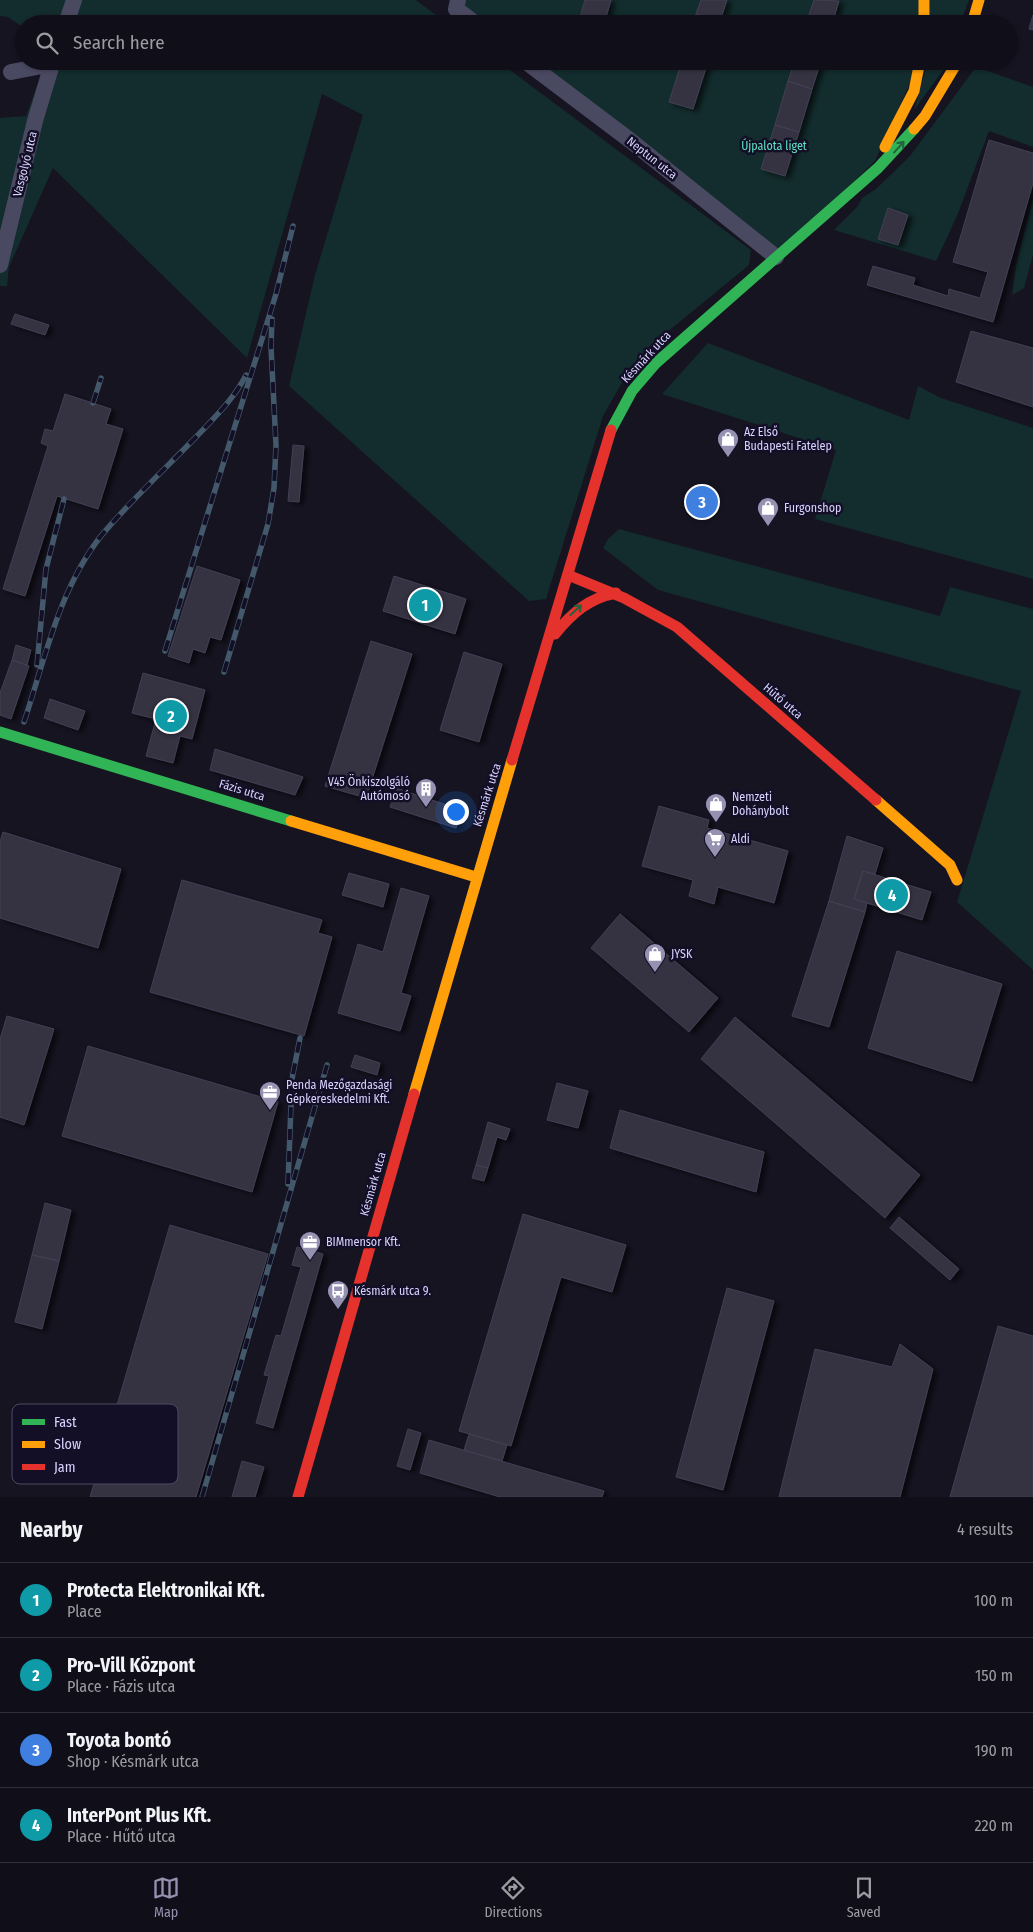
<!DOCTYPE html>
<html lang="en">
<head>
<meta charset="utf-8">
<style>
	:root { --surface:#100f19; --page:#191822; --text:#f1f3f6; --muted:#9c9ca2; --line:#302f38; --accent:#9591b1 }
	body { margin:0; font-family:"Fira Sans Condensed",sans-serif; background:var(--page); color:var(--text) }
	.you { position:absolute; left:455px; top:811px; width:18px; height:18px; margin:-12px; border:4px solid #fff; border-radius:50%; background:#1a73e8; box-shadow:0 0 0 8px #1a73e833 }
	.badge { display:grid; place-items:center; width:32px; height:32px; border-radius:50%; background:var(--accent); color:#fff; font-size:16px; font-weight:700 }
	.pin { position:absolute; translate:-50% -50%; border:2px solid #fff; box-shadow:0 1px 5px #0006 }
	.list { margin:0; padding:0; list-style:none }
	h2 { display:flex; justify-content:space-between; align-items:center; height:65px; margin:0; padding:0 20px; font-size:21px }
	h2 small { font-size:16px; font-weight:400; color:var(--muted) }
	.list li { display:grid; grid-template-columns:32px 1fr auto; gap:15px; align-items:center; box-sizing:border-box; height:75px; padding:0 20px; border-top:1px solid var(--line) }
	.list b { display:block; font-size:19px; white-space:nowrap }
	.list p { margin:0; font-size:16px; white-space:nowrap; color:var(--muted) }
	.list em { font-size:16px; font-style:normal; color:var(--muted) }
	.icon { flex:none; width:28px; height:28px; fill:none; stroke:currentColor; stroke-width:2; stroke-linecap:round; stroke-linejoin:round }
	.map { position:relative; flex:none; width:1033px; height:1497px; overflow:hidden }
	.search { position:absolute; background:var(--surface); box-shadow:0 1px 4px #0004; left:15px; right:15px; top:15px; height:55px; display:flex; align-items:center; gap:12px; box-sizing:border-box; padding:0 18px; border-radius:28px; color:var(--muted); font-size:19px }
	.sheet { height:365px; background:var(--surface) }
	nav { display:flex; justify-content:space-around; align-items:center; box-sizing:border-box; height:70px; border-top:1px solid var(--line); background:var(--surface); font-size:14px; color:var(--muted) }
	nav a { display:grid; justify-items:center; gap:2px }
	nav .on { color:var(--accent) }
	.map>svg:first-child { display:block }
</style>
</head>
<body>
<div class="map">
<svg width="1033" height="1497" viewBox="0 0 1033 1497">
	<defs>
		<filter id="shadow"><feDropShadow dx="4.5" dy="2.5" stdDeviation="2.5" flood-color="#0009"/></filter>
	</defs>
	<rect width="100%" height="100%" fill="#161421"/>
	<path fill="#132c2d" d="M0 0H416L448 24H24V28L8 17 0 16Z
		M458 0H585L578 24H476Z
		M611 0H924V24H604Z
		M930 0H969L960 24H929Z
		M46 61H498L751 250 749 265 660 338 624 379 603 416 546 599 529 601 289 386 315 275 363 115 322 94 247 358 53 168 9 267 7 286H0V118L26 116Z
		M525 61H920L875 161 776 257Z
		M928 61 947 65 914 110Z
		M976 67 1033 87V147L989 131 957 216 936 261 834 230 858 206 862 198 876 189 910 156Z
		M1033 198V255L1024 288 1012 295 1016 266Z
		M708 343 909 420 918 386 941 398 1033 428V579L815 519 836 450 662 394Z
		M619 529 940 616 950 587 1033 609V970L957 902 1021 691 658 590 603 548 608 539Z"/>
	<path fill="#343243" stroke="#433f54" filter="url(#shadow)" d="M585 0H611L604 24H578Z
		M701 0H727L720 21 696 14Z
		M814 0 839 1 832 24H806Z
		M696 14 720 21 719 24H693Z
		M1033 15V30L1029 29Z
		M682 61H694L707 65 693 109 669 102Z
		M694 61H708L707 65Z
		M795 61H821L812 89 788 81Z
		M788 81 812 89 799 132 775 125Z
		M775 125 799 132 785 176 761 169Z
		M989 140 1033 153V183L993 322 867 285 873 266 915 278 913 285 948 296 949 289 980 298 988 272 953 262Z
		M888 208 908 215 898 245 878 239Z
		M15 314 49 325 45 335 11 324Z
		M971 331 1033 348V407L956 382Z
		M65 394 111 409 106 424 123 429 98 509 57 496 25 596 3 589 48 446 41 443 45 429 53 431Z
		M293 445 304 446 299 502 288 501Z
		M197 566 240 580 221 640 210 637 205 653 193 649 189 663 168 656Z
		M394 576 466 599 455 634 383 611Z
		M371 641 412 654 366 798 325 786Z
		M16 645 31 650 27 665 12 660Z
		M464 652 502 664 479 742 440 730Z
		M12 660 29 666 11 719 0 715V693Z
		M143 673 205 690 192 739 180 736 173 763 146 756 156 719 132 713Z
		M50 699 85 711 78 730 44 718Z
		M215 749 303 777 295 795 210 770Z
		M396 788 462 810 456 828 390 807Z
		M659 806 709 820 707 828 788 851 774 903 718 887 714 904 689 896 693 880 642 866Z
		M3 832 121 869 98 948 0 918V842Z
		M847 836 883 848 875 874 863 871 854 899 867 903 865 912 829 901Z
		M863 871 931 892 922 920 854 899Z
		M349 873 389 884 383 907 342 895Z
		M182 880 322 920 318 933 332 937 304 1036 150 992Z
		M401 888 429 896 401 993 411 996 400 1031 338 1013 358 944 383 952Z
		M829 901 865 912 829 1027 792 1016Z
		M620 914 718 998 689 1032 591 948Z
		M897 951 1002 984 972 1081 868 1048Z
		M7 1016 54 1029 24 1125 0 1117V1039Z
		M735 1017 920 1175 885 1218 701 1059Z
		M88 1046 278 1102 252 1192 62 1136Z
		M355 1055 380 1063 377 1075 351 1067Z
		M557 1083 588 1091 578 1128 547 1120Z
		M620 1110 764 1152 756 1192 610 1148Z
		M488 1122 510 1129 506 1140 497 1137 488 1168 476 1165Z
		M476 1165 488 1168 484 1181 472 1178Z
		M45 1203 71 1210 59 1261 32 1255Z
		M523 1214 626 1245 612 1292 561 1277 511 1446 459 1431Z
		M899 1217 959 1269 950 1280 890 1228Z
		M170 1225 268 1254 196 1497H90Z
		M297 1247 323 1254 273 1428 256 1423 269 1376 264 1375 276 1335 281 1336 301 1267 292 1265Z
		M32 1255 59 1261 42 1329 15 1322Z
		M727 1288 774 1301 723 1490 676 1477Z
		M998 1326 1033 1336V1497H950Z
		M900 1344 933 1369 900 1497H779L815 1349 892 1367Z
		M408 1429 421 1433 410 1470 397 1466Z
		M469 1434 507 1445 502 1461 464 1450Z
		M429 1440 604 1491 602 1497H500L420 1473Z
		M242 1461 264 1467 255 1497H232Z"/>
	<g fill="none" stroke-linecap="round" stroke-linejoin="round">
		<path stroke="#4a4962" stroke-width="16" d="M458 0 456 9 476 24
			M66 24 74 0
			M525 61 631 141 776 257
			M11 72 52 64
			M0 265 35 121 53 61"/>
		<path stroke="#30b455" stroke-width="11" d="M611 430 632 391 656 363 878 168 914 129
			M0 732 291 821"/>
		<path stroke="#ff9f0a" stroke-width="11" d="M924 0V24
			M972 24 979 0
			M914 129 925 116 958 61
			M885 147 914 91 920 61
			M876 800 950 865 957 880
			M291 821 476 877
			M414 1094 512 760"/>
		<path stroke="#e5322d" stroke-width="11" d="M568 575 624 598 677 627 876 800
			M555 634C572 613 589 598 616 593
			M512 760 611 430
			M298 1497 414 1094"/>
		<g stroke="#43596b" stroke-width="5.5">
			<path id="rail" d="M93 403 101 378
				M165 651 276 294 293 226
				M37 665 46 569 64 499
				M224 672 268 524 274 488 276 445 271 347 272 319
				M24 722C45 659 59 589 101 536 130 501 164 470 196 437 214 418 234 399 246 375
				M288 1184 292 1079 300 1038
				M202 1497 327 1065"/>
		</g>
		<use href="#rail" stroke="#130f26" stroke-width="4" stroke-dasharray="11" stroke-linecap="butt"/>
	</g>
	<defs><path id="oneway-shaft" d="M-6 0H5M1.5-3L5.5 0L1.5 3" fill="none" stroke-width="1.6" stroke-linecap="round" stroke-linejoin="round" transform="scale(1.25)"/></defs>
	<g stroke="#22623e">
		<use href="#oneway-shaft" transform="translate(899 147) rotate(-48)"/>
		<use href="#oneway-shaft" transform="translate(576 610) rotate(-42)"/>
	</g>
	<defs>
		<g id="shop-pin" transform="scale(1.125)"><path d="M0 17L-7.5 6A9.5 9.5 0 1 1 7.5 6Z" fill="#9591b1" stroke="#130f26"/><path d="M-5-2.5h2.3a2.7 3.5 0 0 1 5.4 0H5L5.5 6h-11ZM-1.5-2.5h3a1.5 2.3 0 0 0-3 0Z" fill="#fff"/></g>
		<g id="building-pin" transform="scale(1.125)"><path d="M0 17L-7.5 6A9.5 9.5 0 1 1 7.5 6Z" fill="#9591b1" stroke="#130f26"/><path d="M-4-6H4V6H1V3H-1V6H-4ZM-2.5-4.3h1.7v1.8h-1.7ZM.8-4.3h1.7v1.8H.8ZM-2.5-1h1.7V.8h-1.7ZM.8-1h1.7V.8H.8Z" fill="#fff"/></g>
		<g id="supermarket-pin" transform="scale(1.125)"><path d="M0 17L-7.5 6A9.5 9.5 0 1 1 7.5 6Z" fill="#9591b1" stroke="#130f26"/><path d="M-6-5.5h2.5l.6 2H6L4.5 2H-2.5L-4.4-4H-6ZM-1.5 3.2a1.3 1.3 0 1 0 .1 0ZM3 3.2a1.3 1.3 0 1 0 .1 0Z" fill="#fff"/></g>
		<g id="office-pin" transform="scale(1.125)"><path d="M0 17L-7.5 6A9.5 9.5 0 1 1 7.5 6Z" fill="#9591b1" stroke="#130f26"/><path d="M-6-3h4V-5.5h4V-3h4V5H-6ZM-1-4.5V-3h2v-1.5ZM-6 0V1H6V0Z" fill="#fff"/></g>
		<g id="bus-pin" transform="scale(1.125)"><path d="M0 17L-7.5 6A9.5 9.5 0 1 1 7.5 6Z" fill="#9591b1" stroke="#130f26"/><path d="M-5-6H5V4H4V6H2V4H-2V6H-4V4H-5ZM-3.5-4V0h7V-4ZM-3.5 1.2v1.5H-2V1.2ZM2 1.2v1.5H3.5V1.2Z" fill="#fff"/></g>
	</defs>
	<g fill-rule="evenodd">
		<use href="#shop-pin" x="728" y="439"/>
		<use href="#shop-pin" x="768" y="508"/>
		<use href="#building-pin" x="426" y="789"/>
		<use href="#shop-pin" x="716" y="804"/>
		<use href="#supermarket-pin" x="715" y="839"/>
		<use href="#shop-pin" x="655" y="954"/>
		<use href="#office-pin" x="270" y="1092"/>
		<use href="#office-pin" x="310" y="1242"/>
		<use href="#bus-pin" x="338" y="1291"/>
	</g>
	<g text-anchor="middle" stroke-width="5" stroke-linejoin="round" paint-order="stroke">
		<g font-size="12" fill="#5fe0c0" stroke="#130f26">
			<text x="774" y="150">Újpalota liget</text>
		</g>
		<g font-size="12" fill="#d9d4ff" stroke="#130f26">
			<text transform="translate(652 158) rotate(38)" y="4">Neptun utca</text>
			<text transform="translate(25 164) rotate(-76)" y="4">Vasgolyó utca</text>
			<text transform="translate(646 357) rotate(-47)" y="4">Késmárk utca</text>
			<text transform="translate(783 701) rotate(41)" y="4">Hűtő utca</text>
			<text transform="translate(242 790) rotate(17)" y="4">Fázis utca</text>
			<text transform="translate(487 795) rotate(-72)" y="4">Késmárk utca</text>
			<text transform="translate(373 1184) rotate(-74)" y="4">Késmárk utca</text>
		</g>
		<g font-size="12" fill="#d9d4ff" stroke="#130f26" text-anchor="start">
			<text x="744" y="436">Az Első<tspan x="744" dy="14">Budapesti Fatelep</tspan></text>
			<text x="784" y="512">Furgonshop</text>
			<text x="410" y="786" text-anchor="end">V45 Önkiszolgáló<tspan x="410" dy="14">Autómosó</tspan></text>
			<text x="732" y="801">Nemzeti<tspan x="732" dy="14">Dohánybolt</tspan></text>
			<text x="731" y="843">Aldi</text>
			<text x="671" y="958">JYSK</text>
			<text x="286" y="1089">Penda Mezőgazdasági<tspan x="286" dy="14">Gépkereskedelmi Kft.</tspan></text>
			<text x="326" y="1246">BIMmensor Kft.</text>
			<text x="354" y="1295">Késmárk utca 9.</text>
		</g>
	</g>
	<rect x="12" y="1404" width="166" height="80" rx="8" fill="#130f26" stroke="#4e4a67" stroke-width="1"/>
	<rect x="22" y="1419" width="23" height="6" fill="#30b455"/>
	<rect x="22" y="1441" width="23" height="7" fill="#ff9f0a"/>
	<rect x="22" y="1464" width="23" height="6" fill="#e5322d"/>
	<g font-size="14" fill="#d9d4ff">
		<text x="54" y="1427">Fast</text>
		<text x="54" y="1449">Slow</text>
		<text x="54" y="1472">Jam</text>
	</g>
</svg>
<div class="you"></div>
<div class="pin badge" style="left:425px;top:605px;background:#0f9aa8">1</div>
<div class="pin badge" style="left:171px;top:716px;background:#0f9aa8">2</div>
<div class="pin badge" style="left:702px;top:502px;background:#3f7fe0">3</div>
<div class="pin badge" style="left:892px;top:895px;background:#0f9aa8">4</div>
<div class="search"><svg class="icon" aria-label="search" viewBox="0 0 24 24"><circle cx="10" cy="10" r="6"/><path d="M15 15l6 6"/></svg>Search here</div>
</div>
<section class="sheet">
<h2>Nearby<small>4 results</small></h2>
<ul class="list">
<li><span class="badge" style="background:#0f9aa8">1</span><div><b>Protecta Elektronikai Kft.</b><p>Place</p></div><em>100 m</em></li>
<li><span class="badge" style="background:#0f9aa8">2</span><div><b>Pro-Vill Központ</b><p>Place · Fázis utca</p></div><em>150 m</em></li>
<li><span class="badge" style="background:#3f7fe0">3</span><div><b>Toyota bontó</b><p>Shop · Késmárk utca</p></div><em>190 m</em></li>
<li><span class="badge" style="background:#0f9aa8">4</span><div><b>InterPont Plus Kft.</b><p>Place · Hűtő utca</p></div><em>220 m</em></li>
</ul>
</section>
<nav>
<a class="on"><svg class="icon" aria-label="map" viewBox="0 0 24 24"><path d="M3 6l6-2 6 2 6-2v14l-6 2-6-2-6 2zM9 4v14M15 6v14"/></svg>Map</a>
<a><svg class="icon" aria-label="directions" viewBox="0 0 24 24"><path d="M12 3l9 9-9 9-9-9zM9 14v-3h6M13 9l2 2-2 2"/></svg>Directions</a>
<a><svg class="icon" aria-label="saved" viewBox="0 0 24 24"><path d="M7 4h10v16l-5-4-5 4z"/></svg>Saved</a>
</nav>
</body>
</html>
